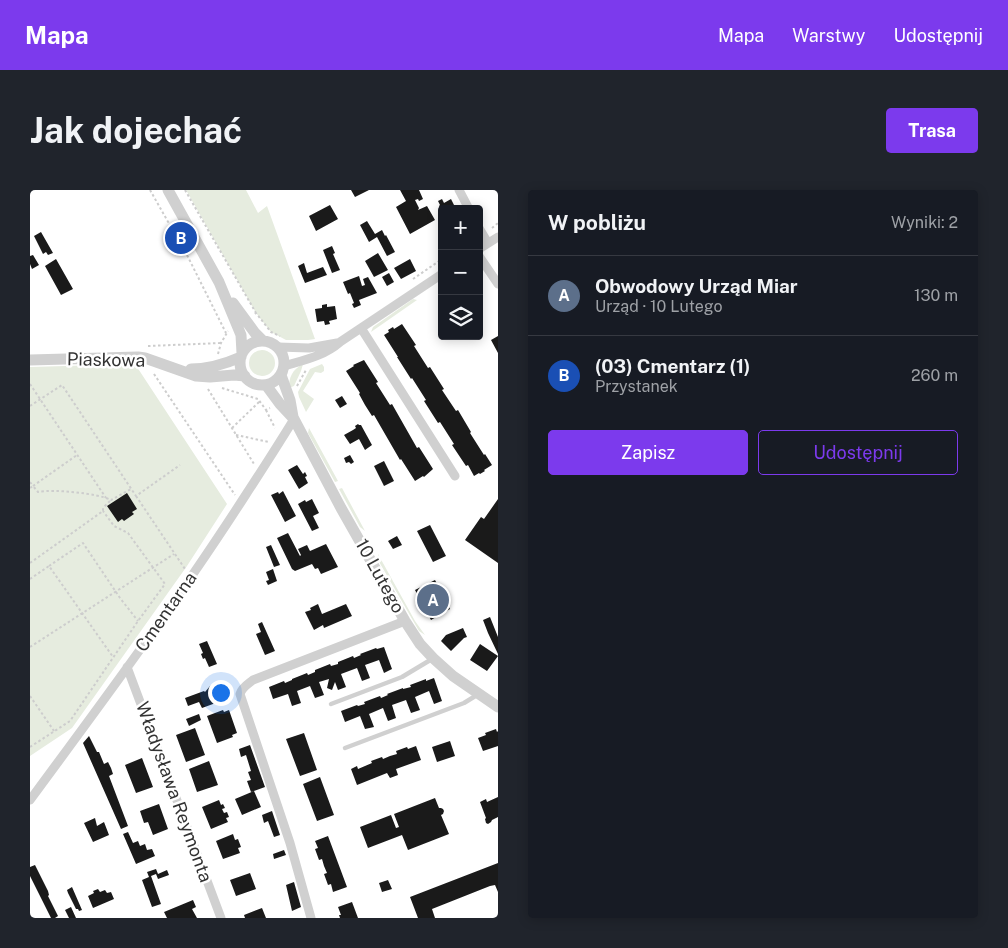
<!DOCTYPE html>
<html lang="pl">
<head>
<meta charset="utf-8">
<style>
	:root { --surface:#171b24; --page:#20242c; --text:#f1f3f6; --muted:#9ea1a6; --line:#363941; --accent:#7c3aed }
	body { margin:0; font-family:"Public Sans",sans-serif; background:var(--page); color:var(--text) }
	.controls { position:absolute; right:15px; top:15px; display:grid; overflow:hidden; border-radius:5px; box-shadow:0 2px 12px #0003 }
	.controls button { width:45px; height:45px; display:grid; place-items:center; padding:0; border:0; border-bottom:1px solid var(--line); background:var(--surface); color:var(--text); font:25px sans-serif }
	.you { position:absolute; left:190px; top:502px; width:18px; height:18px; margin:-12px; border:4px solid #fff; border-radius:50%; background:#1a73e8; box-shadow:0 0 0 8px #1a73e833 }
	.badge { display:grid; place-items:center; width:32px; height:32px; border-radius:50%; background:var(--accent); color:#fff; font-size:16px; font-weight:700 }
	.pin { position:absolute; translate:-50% -50%; border:2px solid #fff; box-shadow:0 1px 5px #0006 }
	.list { margin:0; padding:0; list-style:none }
	h2 { display:flex; justify-content:space-between; align-items:center; height:65px; margin:0; padding:0 20px; font-size:21px }
	h2 small { font-size:16px; font-weight:400; color:var(--muted) }
	.list li { display:grid; grid-template-columns:32px 1fr auto; gap:15px; align-items:center; box-sizing:border-box; height:80px; padding:0 20px; border-top:1px solid var(--line) }
	.list b { display:block; font-size:19px; white-space:nowrap }
	.list p { margin:0; font-size:16px; white-space:nowrap; color:var(--muted) }
	.list em { font-size:16px; font-style:normal; color:var(--muted) }
	.actions { display:flex; gap:10px; padding:15px 20px }
	.actions a { flex:1; padding:11px 0; border:1px solid var(--accent); border-radius:5px; text-align:center; font-size:18px; color:var(--accent) }
	.actions .main { background:var(--accent); color:#fff }
	.icon { flex:none; width:28px; height:28px; fill:none; stroke:currentColor; stroke-width:2; stroke-linecap:round; stroke-linejoin:round }
	.map { position:relative; flex:none; width:468px; height:728px; overflow:hidden; border-radius:5px }
	header { display:flex; align-items:center; gap:30px; box-sizing:border-box; height:70px; padding:0 25px; background:var(--accent); color:#fff }
	header strong { font-size:24px }
	nav { display:flex; gap:28px; margin-inline-start:auto; font-size:18px }
	.intro { display:flex; align-items:center; justify-content:space-between; box-sizing:border-box; height:120px; padding:0 30px }
	h1 { margin:0; font-size:35px }
	.button { padding:12px 22px; border-radius:5px; background:var(--accent); color:#fff; font-size:18px; font-weight:700 }
	main { display:flex; gap:30px; padding:0 30px }
	aside { flex:1; background:var(--surface); border-radius:5px; box-shadow:0 2px 12px #0003 }
	.map>svg:first-child { display:block }
</style>
</head>
<body>
<header>
<strong>Mapa</strong>
<nav><a>Mapa</a><a>Warstwy</a><a>Udostępnij</a></nav>
</header>
<div class="intro"><h1>Jak dojechać</h1><a class="button">Trasa</a></div>
<main>
<div class="map">
<svg width="468" height="728" viewBox="0 0 468 728">
	<rect width="100%" height="100%" fill="#fff"/>
	<path fill="#e6ecdf" d="M156 0H216L228 23 237 16 285 149 278 150H256L241 142 226 123Z
		M383 109 387 110 341 142 343 137Z
		M219 173a13 13 0 1 1 26 0a13 13 0 1 1-26 0Z
		M105 174 197 314 157 376 42 538 0 566V177Z
		M273 174 271 181 264 196 259 198C259 187 262 180 273 174Z
		M292 174 294 177V181L291 183 285 182 273 201 284 209 276 222 269 207 268 202 280 179Z
		M279 238 308 291 305 292 278 243Z
		M312 298 335 341 330 337 309 299Z
		M348 364 385 431 395 445 389 441 348 370Z"/>
	<path fill="#1a1a1a" d="M321 0H339L325 7Z
		M370 0H389L393 9 389 11 388 9 385 10 389 18 388 20 397 16 405 30 380 44 366 17 376 11Z
		M412 9 414 13 421 9 425 17 427 16 429 19H412V22L409 16 410 15 408 11Z
		M300 15 308 29 286 41 279 26Z
		M337 31 345 44 352 40 355 46 356 45 365 62 357 66 347 47 339 52 330 35Z
		M11 42 23 63 18 65 16 62 13 64 4 46Z
		M302 56 305 63 303 64 310 80 302 83 293 60Z
		M348 63 358 80 344 87 335 71Z
		M3 65 9 75 2 79 0 74V66Z
		M26 69 43 99 31 105 15 76Z
		M380 69 386 81 371 89 364 78Z
		M274 73 277 83 293 77 297 85 275 93 268 76Z
		M359 83 364 92 357 96 352 87Z
		M329 86 332 96 335 95 333 89 338 87 347 103 329 110 331 115 324 118 322 114 324 113 320 103 318 104 313 92Z
		M297 114V117L305 116 307 129 299 131 300 134 295 135 294 131 287 132 285 119 292 118V115Z
		M372 134 386 155 384 156 398 178 400 177 414 199 412 200 426 221 428 220 441 242 440 243 454 265 455 264 462 275 454 280 455 281 450 284 449 283 444 286 438 275 436 276 422 255 424 254 410 232 408 233 394 211 396 210 382 188 381 189 367 167H368L354 145 359 142 358 140 363 137 364 139Z
		M468 146V163L461 150Z
		M334 170 348 192 346 193 360 215 362 214 387 258 389 257 403 279 394 287 393 286 385 291 371 269 370 270 344 225 342 226 335 215 329 204 330 203 316 181 324 176 323 175Z
		M312 206 317 214 310 218 305 210Z
		M328 234 329 235H331L342 255 335 260 329 249 320 254 314 245 323 240 326 238 325 236Z
		M320 265 324 272 321 274 319 272 316 273 314 268Z
		M354 271 364 291 354 296 344 276Z
		M267 275 273 284 275 282 277 286 275 287 278 293 269 299 258 280Z
		M253 301 266 326 255 332 241 305 248 302 249 304Z
		M97 303 107 319 102 322 104 324 94 331 92 329 88 332 77 316Z
		M282 309 289 323 283 326 289 338 282 341 268 314 275 310 276 312Z
		M468 309V373L435 350 451 327 454 329Z
		M400 335 416 366 403 372 387 341Z
		M258 343 270 366 271 365 268 359 277 355 280 361 296 354 308 377 291 384 288 378 285 379 282 374 265 381 262 379 247 348Z
		M367 346 372 355 363 359 358 351Z
		M241 355 250 375 244 377 236 357Z
		M243 379 247 391 238 395 236 391 239 390 236 382Z
		M405 390 420 419 401 430 385 400Z
		M288 414 292 424 316 414 322 426 294 438 293 435 284 440 275 422 281 420 280 418Z
		M460 427 468 447V464L458 443 453 430Z
		M232 432 245 461 235 465 226 444 231 442 228 434Z
		M433 438 437 447 434 448 421 461 411 451 416 445Z
		M177 451 187 474 179 477 175 468 173 469 171 464 173 463 169 454Z
		M450 454 468 466 457 481 440 470Z
		M354 457 362 479 354 483 349 470 335 475 340 488 332 491 327 478 311 484 316 497 308 500 305 492 302 500 297 498 299 489 289 492 294 505 285 508 280 496 267 501 271 513 262 516 258 504 243 509 239 497 254 491 255 493 262 490V489L277 483 278 485 285 482V480L300 474 301 476 308 474V472L323 466 324 468 331 465 330 464 346 458 347 459Z
		M404 488 412 511 404 514 399 501 385 507 390 520 381 523 376 510 362 515 366 528 358 531 353 518 339 524 344 537 335 539 330 526 315 532 311 521 327 515 328 516 335 514 334 512 350 506 351 508 358 505 357 504 373 498V499L381 497 380 495 396 489V491Z
		M183 495 190 498 194 510 172 518 169 512 158 516 155 508 174 501 175 502 180 496Z
		M193 520 194 522 199 520 207 543 202 545 203 547 187 553 177 526Z
		M169 524 171 530 159 536 156 529Z
		M165 538 175 565 156 572 146 545Z
		M466 539 467 542 468 541V556L453 561 448 548 456 545 455 543Z
		M274 543 287 580 270 586 256 549Z
		M59 546 67 562H69L74 574 78 572 81 578 83 584 79 586 98 636 91 639 53 553Z
		M420 551 425 566 407 572 402 557Z
		M220 555 235 597 221 602 217 591 221 590 218 582 221 581 216 565 211 567 209 559Z
		M386 556 391 570 366 579 368 585 360 588 357 583 327 595 321 579 327 576 328 579 342 573 341 571 352 567 353 569 360 566 367 564 366 561 377 557 378 559Z
		M112 568 123 597 106 603 95 575Z
		M179 571 188 595 167 602 159 579Z
		M290 587 304 625 287 631 273 594Z
		M224 601 231 617 212 625 205 609Z
		M468 607V627L462 630 461 632 458 634 456 633 455 629 456 628 450 612 456 609 457 612Z
		M405 608 409 618H411L413 619 414 621 413 624 411 625 419 644 378 660 372 645 338 658 330 637 361 625 366 638 369 637 364 624Z
		M189 610 191 615 193 614 195 618 192 619 194 623 197 622 199 627 196 628 198 632 181 639 172 617Z
		M129 614 138 639 123 645 118 632 114 633 110 621Z
		M242 621 250 645 244 647 238 631 234 633 232 625Z
		M65 628 67 636 74 632 79 645 63 652 54 633Z
		M98 642 103 653 108 651 110 656 115 654 117 660 122 659 125 666 106 674 93 644Z
		M203 644 205 650 208 649 211 657 208 658 210 663 193 669 186 651Z
		M298 646 317 697 303 702 301 694 298 695 294 684 297 683 294 676 292 669 289 670 285 659 288 658 285 651Z
		M254 660 256 665 244 669 243 664Z
		M468 673V702L465 695 460 696 402 719 405 728H388L380 707Z
		M5 675 18 701 19 705 18 706 28 726 25 728H21L0 686V677Z
		M126 679 128 684 137 680 139 685 128 689 126 684 121 686 131 714 122 717 112 690 119 687 117 682Z
		M220 683 226 699 206 706 200 690Z
		M358 690 362 699 352 702 349 693Z
		M264 692 271 717 262 721 256 695Z
		M42 697 52 720 49 721 48 719H46L38 703 37 700Z
		M68 699 70 702 75 700 77 703 81 702 84 709 63 718 58 706 64 703 63 701Z
		M163 710 166 717 162 719 167 728H137L134 722Z
		M322 712 328 728H310L309 725H311L308 717Z
		M41 717 46 728H39L35 720Z
		M232 718 236 728H215L214 725Z"/>
	<g fill="none" stroke-linecap="round" stroke-linejoin="round">
		<path stroke="#cdcdcd" stroke-width="2" stroke-dasharray="2.5 2.5" stroke-linecap="butt" d="M120 0 158 67 196 143
			M155 0 226 123
			M462 38 468 33
			M383 89 412 69
			M225 124 226 123 241 142 250 146
			M118 156 191 153
			M188 164 191 153 198 141
			M124 184 205 305
			M0 194 76 308
			M267 196 276 180
			M192 198 228 209 236 220 240 218
			M178 199 224 274
			M0 216 32 195 106 306 150 275
			M236 220 245 238
			M202 238 229 212
			M206 245 239 252
			M0 292 3 296 47 265
			M0 298 3 296 8 302C23 299 67 303 81 310L101 299
			M106 306 155 379
			M0 373 73 321V318L81 310
			M19 376 53 353 90 408 108 431
			M0 389 19 376 83 467
			M0 457 144 364
			M0 506 24 541
			M0 557 40 531 108 431 135 394 98 343 84 336 73 321"/>
		<path stroke="#d0d0d0" stroke-width="4.5" d="M301 514 372 487 402 469
			M315 558 434 513 447 505"/>
		<path stroke="#d0d0d0" stroke-width="9" d="M429 0 439 19
			M449 38 458 53
			M449 59 468 47
			M449 66 468 94
			M331 138 425 286
			M248 157 279 158 307 153
			M254 176C274 170 294 166 310 152L412 84
			M97 477 191 728
			M0 610C74 510 148 410 215 306 232 280 248 255 264 229
			M281 728 260 653 210 504C212 497 218 494 223 490L375 431"/>
		<path stroke="#d0d0d0" stroke-width="11" d="M138 0 189 92 211 145 212 163
			M203 113 225 143 233 151
			M210 173a22 22 0 1 1 44 0a22 22 0 1 1-44 0Z
			M0 170 108 167 115 168 166 186 180 187 204 185 215 186
			M161 179C179 179 195 174 211 167
			M251 185 260 210 263 227
			M236 195 250 214 264 229 311 318 375 431 390 454 403 468 423 486 468 517"/>
	</g>
	<g text-anchor="middle" stroke-width="5" stroke-linejoin="round" paint-order="stroke">
		<g font-size="18" fill="#333" stroke="#fff">
			<text transform="translate(76 170) rotate(1)" y="6">Piaskowa</text>
			<text transform="translate(350 386) rotate(61)" y="6">10 Lutego</text>
			<text transform="translate(136 422) rotate(-55)" y="6">Cmentarna</text>
			<text transform="translate(144 602) rotate(70)" y="6">Władysława Reymonta</text>
		</g>
	</g>
</svg>
<div class="controls">
<button>+</button>
<button>−</button>
<button><svg class="icon" aria-label="layers" viewBox="0 0 24 24"><path d="M12 4l9 5-9 5-9-5zM3 14l9 5 9-5"/></svg></button>
</div>
<div class="you"></div>
<div class="pin badge" style="left:403px;top:410px;background:#5c6f8a">A</div>
<div class="pin badge" style="left:151px;top:48px;background:#1a4fb4">B</div>
</div>
<aside>
<h2>W pobliżu<small>Wyniki: 2</small></h2>
<ul class="list">
<li><span class="badge" style="background:#5c6f8a">A</span><div><b>Obwodowy Urząd Miar</b><p>Urząd · 10 Lutego</p></div><em>130 m</em></li>
<li><span class="badge" style="background:#1a4fb4">B</span><div><b>(03) Cmentarz (1)</b><p>Przystanek</p></div><em>260 m</em></li>
</ul>
<div class="actions"><a class="main">Zapisz</a><a>Udostępnij</a></div>
</aside>
</main>
</body>
</html>
